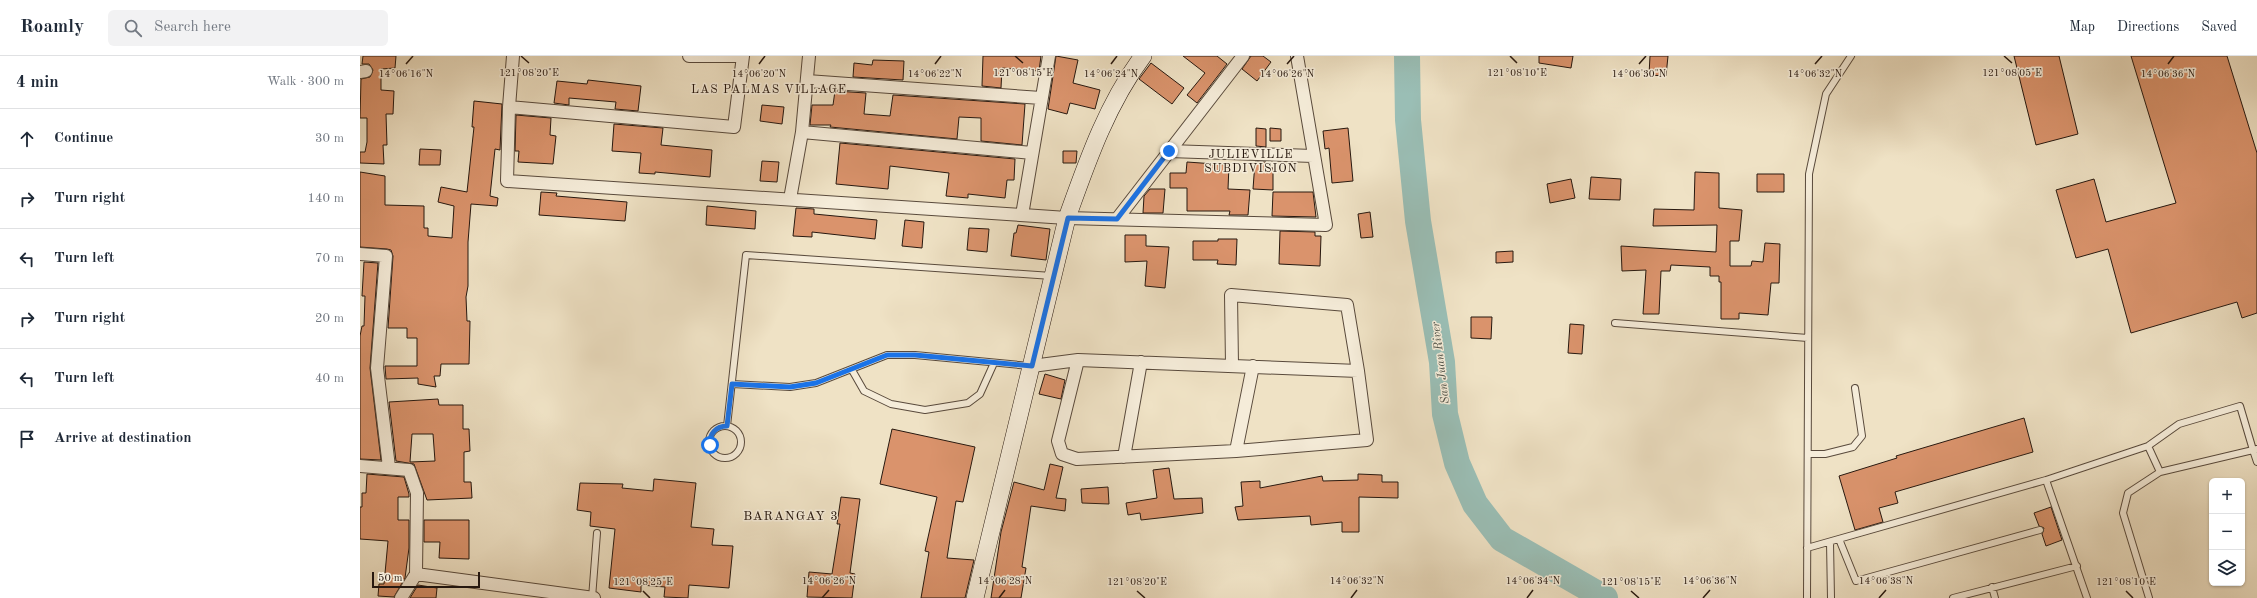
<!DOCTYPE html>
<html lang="en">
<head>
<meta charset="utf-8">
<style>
	:root { --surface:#fff; --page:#f2f2f3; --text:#1f2937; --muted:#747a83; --line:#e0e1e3 }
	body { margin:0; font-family:"Old Standard TT",serif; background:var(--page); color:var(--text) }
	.controls { position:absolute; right:12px; bottom:12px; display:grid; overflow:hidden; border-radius:6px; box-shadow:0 1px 3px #0004 }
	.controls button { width:36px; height:36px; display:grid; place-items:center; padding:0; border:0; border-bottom:1px solid var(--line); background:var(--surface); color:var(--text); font:20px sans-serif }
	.scale { position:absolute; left:12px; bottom:10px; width:108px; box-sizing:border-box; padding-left:4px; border:2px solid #27180f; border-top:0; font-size:11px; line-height:14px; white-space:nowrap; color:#27180f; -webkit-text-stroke:3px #f5ecd9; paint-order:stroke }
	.stop { position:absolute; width:12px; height:12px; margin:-9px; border:3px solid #1a73e8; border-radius:50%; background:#fff }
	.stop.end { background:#1a73e8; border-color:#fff; box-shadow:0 1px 4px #0008 }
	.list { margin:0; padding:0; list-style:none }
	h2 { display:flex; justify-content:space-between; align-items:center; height:52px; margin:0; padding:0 16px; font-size:17px }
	h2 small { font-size:13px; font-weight:400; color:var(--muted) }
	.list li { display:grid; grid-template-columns:26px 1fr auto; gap:12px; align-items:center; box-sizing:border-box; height:60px; padding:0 16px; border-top:1px solid var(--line) }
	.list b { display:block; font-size:15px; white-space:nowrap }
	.list em { font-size:13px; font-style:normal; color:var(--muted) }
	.icon { flex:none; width:22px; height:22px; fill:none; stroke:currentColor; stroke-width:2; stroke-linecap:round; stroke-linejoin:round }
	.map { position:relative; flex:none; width:1897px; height:542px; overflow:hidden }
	header { display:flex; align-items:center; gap:24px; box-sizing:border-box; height:56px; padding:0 20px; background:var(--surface); border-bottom:1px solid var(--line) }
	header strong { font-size:19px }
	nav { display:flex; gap:22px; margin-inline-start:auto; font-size:14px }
	.search { width:280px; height:36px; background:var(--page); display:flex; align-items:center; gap:10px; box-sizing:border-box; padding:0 14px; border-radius:6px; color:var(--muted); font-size:15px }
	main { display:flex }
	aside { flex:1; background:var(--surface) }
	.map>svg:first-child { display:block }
</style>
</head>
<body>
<header>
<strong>Roamly</strong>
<div class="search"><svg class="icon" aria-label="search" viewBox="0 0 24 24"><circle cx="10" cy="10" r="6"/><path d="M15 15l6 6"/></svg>Search here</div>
<nav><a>Map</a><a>Directions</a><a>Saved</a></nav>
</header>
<main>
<aside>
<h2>4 min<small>Walk · 300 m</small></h2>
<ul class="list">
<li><svg class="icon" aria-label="ahead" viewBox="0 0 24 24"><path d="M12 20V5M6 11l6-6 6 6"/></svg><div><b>Continue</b></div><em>30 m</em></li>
<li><svg class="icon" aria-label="right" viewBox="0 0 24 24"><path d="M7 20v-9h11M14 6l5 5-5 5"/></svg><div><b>Turn right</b></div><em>140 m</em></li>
<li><svg class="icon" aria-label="left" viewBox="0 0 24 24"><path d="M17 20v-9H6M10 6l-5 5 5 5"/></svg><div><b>Turn left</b></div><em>70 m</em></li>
<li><svg class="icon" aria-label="right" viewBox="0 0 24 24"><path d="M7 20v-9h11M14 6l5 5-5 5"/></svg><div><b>Turn right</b></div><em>20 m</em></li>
<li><svg class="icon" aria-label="left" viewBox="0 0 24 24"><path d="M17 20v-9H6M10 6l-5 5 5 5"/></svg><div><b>Turn left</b></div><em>40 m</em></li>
<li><svg class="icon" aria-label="arrive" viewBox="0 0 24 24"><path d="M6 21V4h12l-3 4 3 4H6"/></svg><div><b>Arrive at destination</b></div></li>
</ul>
</aside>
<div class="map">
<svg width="1897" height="542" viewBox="0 0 1897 542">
	<rect width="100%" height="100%" fill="#efe2c5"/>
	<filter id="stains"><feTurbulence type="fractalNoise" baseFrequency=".005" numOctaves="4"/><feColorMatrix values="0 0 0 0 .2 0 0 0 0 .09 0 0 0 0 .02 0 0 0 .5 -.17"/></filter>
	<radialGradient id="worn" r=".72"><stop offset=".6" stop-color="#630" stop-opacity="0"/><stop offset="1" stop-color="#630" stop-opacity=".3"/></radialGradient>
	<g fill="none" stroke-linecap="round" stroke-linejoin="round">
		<path stroke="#9abeb5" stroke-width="26" d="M1047 0 1048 64 1058 165 1082 306 1085 358 1097 407 1115 448 1142 483 1245 542"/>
	</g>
	<path fill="#da936c" stroke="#27180f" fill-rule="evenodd" d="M3 0H36L35 12 21 13V34L34 35 33 58H26L27 89H23L24 108 0 107V96H5L7 86V62H0L1 23 10 21 13 14 9 8H2Z
		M623 0H681L679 15 642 12 641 32 622 30Z
		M696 0 718 4 713 27 740 34 735 53 710 47 707 58 688 53Z
		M823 0H857L867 8 837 47 827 39 845 17Z
		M891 0H903L911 6 897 25 882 13Z
		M1179 0H1213L1211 12 1179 7Z
		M1290 0H1308L1306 20 1289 19Z
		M1654 0H1699L1718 78 1676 89Z
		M1771 0H1867L1897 97V257L1882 262 1877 246 1771 277 1748 193 1716 202 1696 134 1734 123 1746 166 1816 147Z
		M513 4 544 5 543 24 493 21 494 7 512 9Z
		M791 7 824 32 812 48 779 23Z
		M228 24 281 30 278 55 255 53 256 46 209 42V49L194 47 197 25 227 28Z
		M475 35 506 37 504 58 530 60 533 39 665 48 662 89 621 85V62L599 61 597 83 470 71 471 69H450L452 49H473Z
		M114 45 142 48 140 94 135 93 130 140 138 142 137 150 111 148 108 186V230L106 241 107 265H110L109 308H81L80 320H74L76 331 58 328V322L26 323 25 310H57V282H47V272H28L33 200 31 194 27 193 0 191V116L25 120V149L64 150V172H68V180L92 182 94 150 78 146 81 131 107 136 114 71H112Z
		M402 49 424 51 422 68 400 65Z
		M156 59 191 62 190 79 196 80 193 108 158 106 159 95H155Z
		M254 68 303 72 301 89 352 94 350 121 295 116V118L279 117 281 97 252 95Z
		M896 72 906 73V91L896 90Z
		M910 72 921 73V85H910Z
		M988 72 993 125 972 127 969 92 965 93 963 75Z
		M480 87 655 103 654 124H647L645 142 608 138V142L586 140 589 117 530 110 528 133 476 128Z
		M60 93 81 94 80 109H59Z
		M703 95H717L716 107H703Z
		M402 105 419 106 417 126 400 125Z
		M827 106 869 109 868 133 890 134 888 159H869L870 155H827V132H810V117H826Z
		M895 106H906V112H913V134L893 133Z
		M1335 116 1359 117V152L1382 154 1379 185H1370V210H1391L1392 205 1403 206 1405 187 1420 188 1419 227H1411L1408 259 1379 257V263H1361V226H1359V220H1350V211L1311 209 1310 215H1301L1299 258H1283L1286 214 1262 215 1261 190 1356 196 1357 169 1293 170 1294 153 1334 154Z
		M1397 118H1424V136H1397Z
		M1231 121 1261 123 1260 144 1229 143Z
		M1211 123 1215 142 1190 147 1187 128Z
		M790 133H805L803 157H783L784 140Z
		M181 136 197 137 196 140 267 146 265 165 179 159Z
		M913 136H953L956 161 912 160Z
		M347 150 396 155 395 173 346 169Z
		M436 152 454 153V158L517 164 515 183 452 176V181L433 180Z
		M1010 156 1013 181 1001 182 998 158Z
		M545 164 564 166 562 192 542 190Z
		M658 169 690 173 686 204 651 200 654 177H656Z
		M609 172 629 173 627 196 607 194Z
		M920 175 955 176V180H961L960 210 919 208Z
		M765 179H786V190L809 191 805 232 785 230 787 205 765 206Z
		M858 183H877L876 209 857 208 858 204H833V185H858Z
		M1153 195V206L1136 207V196Z
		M4 206 18 207 10 312 21 404 0 403V280L2 270H4L5 240H2Z
		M1111 261H1132L1131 283 1111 282Z
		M1210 268 1224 269 1222 298 1208 297Z
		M685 318 705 324 701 343 679 338Z
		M78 343 79 349H103V373H109L110 395 104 396V426H111L112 442 67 444 54 408 36 405 29 346ZM52 378H73L75 405 50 406Z
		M1664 362 1673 396 1535 436 1538 447 1519 452 1523 466 1495 474 1479 420 1537 402 1536 400Z
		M532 373 615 391 603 446 596 445 587 502 614 504 605 542H561L569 496 565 495 577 441 520 428Z
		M690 408 703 411 696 442 706 443 705 455 671 450 662 511 666 512 661 542H631L641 476 654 426 684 434Z
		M809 412 814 443 842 442 843 457 781 464 780 457 768 459 766 447 797 442 793 414Z
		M7 418 44 421 49 438V441H38V464H49V492L45 522 34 541 18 540 19 528H24L28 485 0 483V451H2V437H6Z
		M998 418 1022 419V426H1038V442L999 441V476H982V466L951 469 950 460 878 464 875 451 883 450 881 426 900 425V432L962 420 963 425 998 424Z
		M294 423 336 427 331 471 354 473 352 489 373 490 369 532 329 529 328 542 304 541 305 531 281 529V536L249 532 255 473 230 470 231 456 217 454 220 427 263 428 262 432 293 435Z
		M748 431 749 448 722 447 721 433Z
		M481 441 500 443 490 517 495 518 492 542 447 541 449 516 472 518 480 468H477Z
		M1691 451 1702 484 1686 490 1682 478 1684 472 1679 470 1674 457Z
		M64 464H109V503L79 502 80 486H64Z
		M58 529 77 532 76 542H50Z"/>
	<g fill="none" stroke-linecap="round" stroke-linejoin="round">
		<g stroke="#594a3c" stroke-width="8">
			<path id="lane" d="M1255 267 1448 282
				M492 314 504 335 531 348 565 354 608 347 620 338 634 307
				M372 328 430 331 456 327 527 299H555L670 310
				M367 370 386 199 692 220
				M349 386a16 16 0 1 1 32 0a16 16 0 1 1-32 0Z
				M1788 390 1800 416
				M1448 398H1465L1493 391 1502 380 1495 332
				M1686 424 1727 542
				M1479 483 1496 525 1680 474
				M1470 486 1471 542
				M1447 492 1686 424 1788 390 1819 368 1880 350 1893 394 1897 393
				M1632 531 1635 542
				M232 542 237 477
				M1447 542 1449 118 1466 38 1491 0
				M1593 542 1717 510
				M1789 542 1763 457 1768 437 1800 416 1893 394 1897 406"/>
		</g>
		<g stroke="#594a3c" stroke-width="14">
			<path id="street" d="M153 0 149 51 147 125 707 162 966 169 937 0
				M329 0H383
				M0 16 6 15
				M447 25 681 42
				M149 51 374 71 383 0
				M442 76 672 97
				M809 95 953 100
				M430 143 442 76 449 0
				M662 159 689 0
				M757 163 883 0
				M0 198 26 200 17 312 29 411
				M718 304 698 385 702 398 717 403 876 395 1007 384 998 315 987 249 871 239 872 309
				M672 310 718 304 998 315
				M876 395 893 310
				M764 401 781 306
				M0 410 49 414 57 437 56 518
				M41 542 56 518 234 542"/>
		</g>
		<g stroke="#27180f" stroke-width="18">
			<path id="secondary" d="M615 542 707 162C727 106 747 48 783 0"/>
		</g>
		<use href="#lane" stroke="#f5ecd9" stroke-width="6"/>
		<use href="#street" stroke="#f5ecd9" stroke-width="12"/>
		<use href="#secondary" stroke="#f5ecd9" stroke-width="17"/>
	</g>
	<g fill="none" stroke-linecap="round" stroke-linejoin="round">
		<path stroke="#1a73e8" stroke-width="5" d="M350 389C349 378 356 370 367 370L372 328 430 331 456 327 527 299H555L672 310 708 162 757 163 809 95"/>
	</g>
	<path fill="none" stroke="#27180f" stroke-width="1.5" d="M161 0 169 7M655 0 663 7M1150 0 1157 7M1644 0 1652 7M46 8 53 0M399 8 405 0M575 8 581 0M751 8 757 0M927 8 934 0M1279 8 1286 0M1455 8 1462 0M1808 8 1814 0M283 535 290 542M777 535 785 542M1271 535 1279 542M1766 535 1773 542M462 542 469 534M639 542 645 534M991 542 997 534M1167 542 1173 534M1343 542 1350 534M1519 542 1526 534"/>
	<g text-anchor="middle" stroke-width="3" stroke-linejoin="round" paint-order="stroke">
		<g font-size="12" letter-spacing="1" fill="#27180f" stroke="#f5ecd9">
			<text x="409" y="37">LAS PALMAS VILLAGE</text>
			<text x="891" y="102">JULIEVILLE<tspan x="891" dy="14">SUBDIVISION</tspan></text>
		</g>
		<g font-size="12" font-style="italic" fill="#4f5249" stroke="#f5ecd9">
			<text transform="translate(1080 307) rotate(-97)" y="4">San Juan River</text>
		</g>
		<g font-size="13" letter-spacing="1" fill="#27180f" stroke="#f5ecd9">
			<text x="431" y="464">BARANGAY 3</text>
		</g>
	</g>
	<g font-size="10" text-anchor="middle" fill="#27180f" stroke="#f5ecd9" stroke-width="3" stroke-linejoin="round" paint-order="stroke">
		<text x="169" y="20">121°08'20"E</text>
		<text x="663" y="20">121°08'15"E</text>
		<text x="1157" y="20">121°08'10"E</text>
		<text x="1652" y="20">121°08'05"E</text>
		<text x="46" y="21">14°06'16"N</text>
		<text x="399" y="21">14°06'20"N</text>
		<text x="575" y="21">14°06'22"N</text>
		<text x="751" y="21">14°06'24"N</text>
		<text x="927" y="21">14°06'26"N</text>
		<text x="1279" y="21">14°06'30"N</text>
		<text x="1455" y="21">14°06'32"N</text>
		<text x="1808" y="21">14°06'36"N</text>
		<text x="469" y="528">14°06'26"N</text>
		<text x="645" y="528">14°06'28"N</text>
		<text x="997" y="528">14°06'32"N</text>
		<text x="1173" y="528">14°06'34"N</text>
		<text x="1350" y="528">14°06'36"N</text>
		<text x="1526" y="528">14°06'38"N</text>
		<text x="283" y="529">121°08'25"E</text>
		<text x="777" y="529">121°08'20"E</text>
		<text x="1271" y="529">121°08'15"E</text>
		<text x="1766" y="529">121°08'10"E</text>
	</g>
	<rect width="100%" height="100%" filter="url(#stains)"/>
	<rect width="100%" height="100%" fill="url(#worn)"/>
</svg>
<div class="controls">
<button>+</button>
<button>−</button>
<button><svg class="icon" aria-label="layers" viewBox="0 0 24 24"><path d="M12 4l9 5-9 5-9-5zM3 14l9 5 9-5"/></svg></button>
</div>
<div class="scale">50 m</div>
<div class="stop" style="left:350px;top:389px"></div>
<div class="stop end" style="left:809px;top:95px"></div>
</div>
</main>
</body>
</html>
